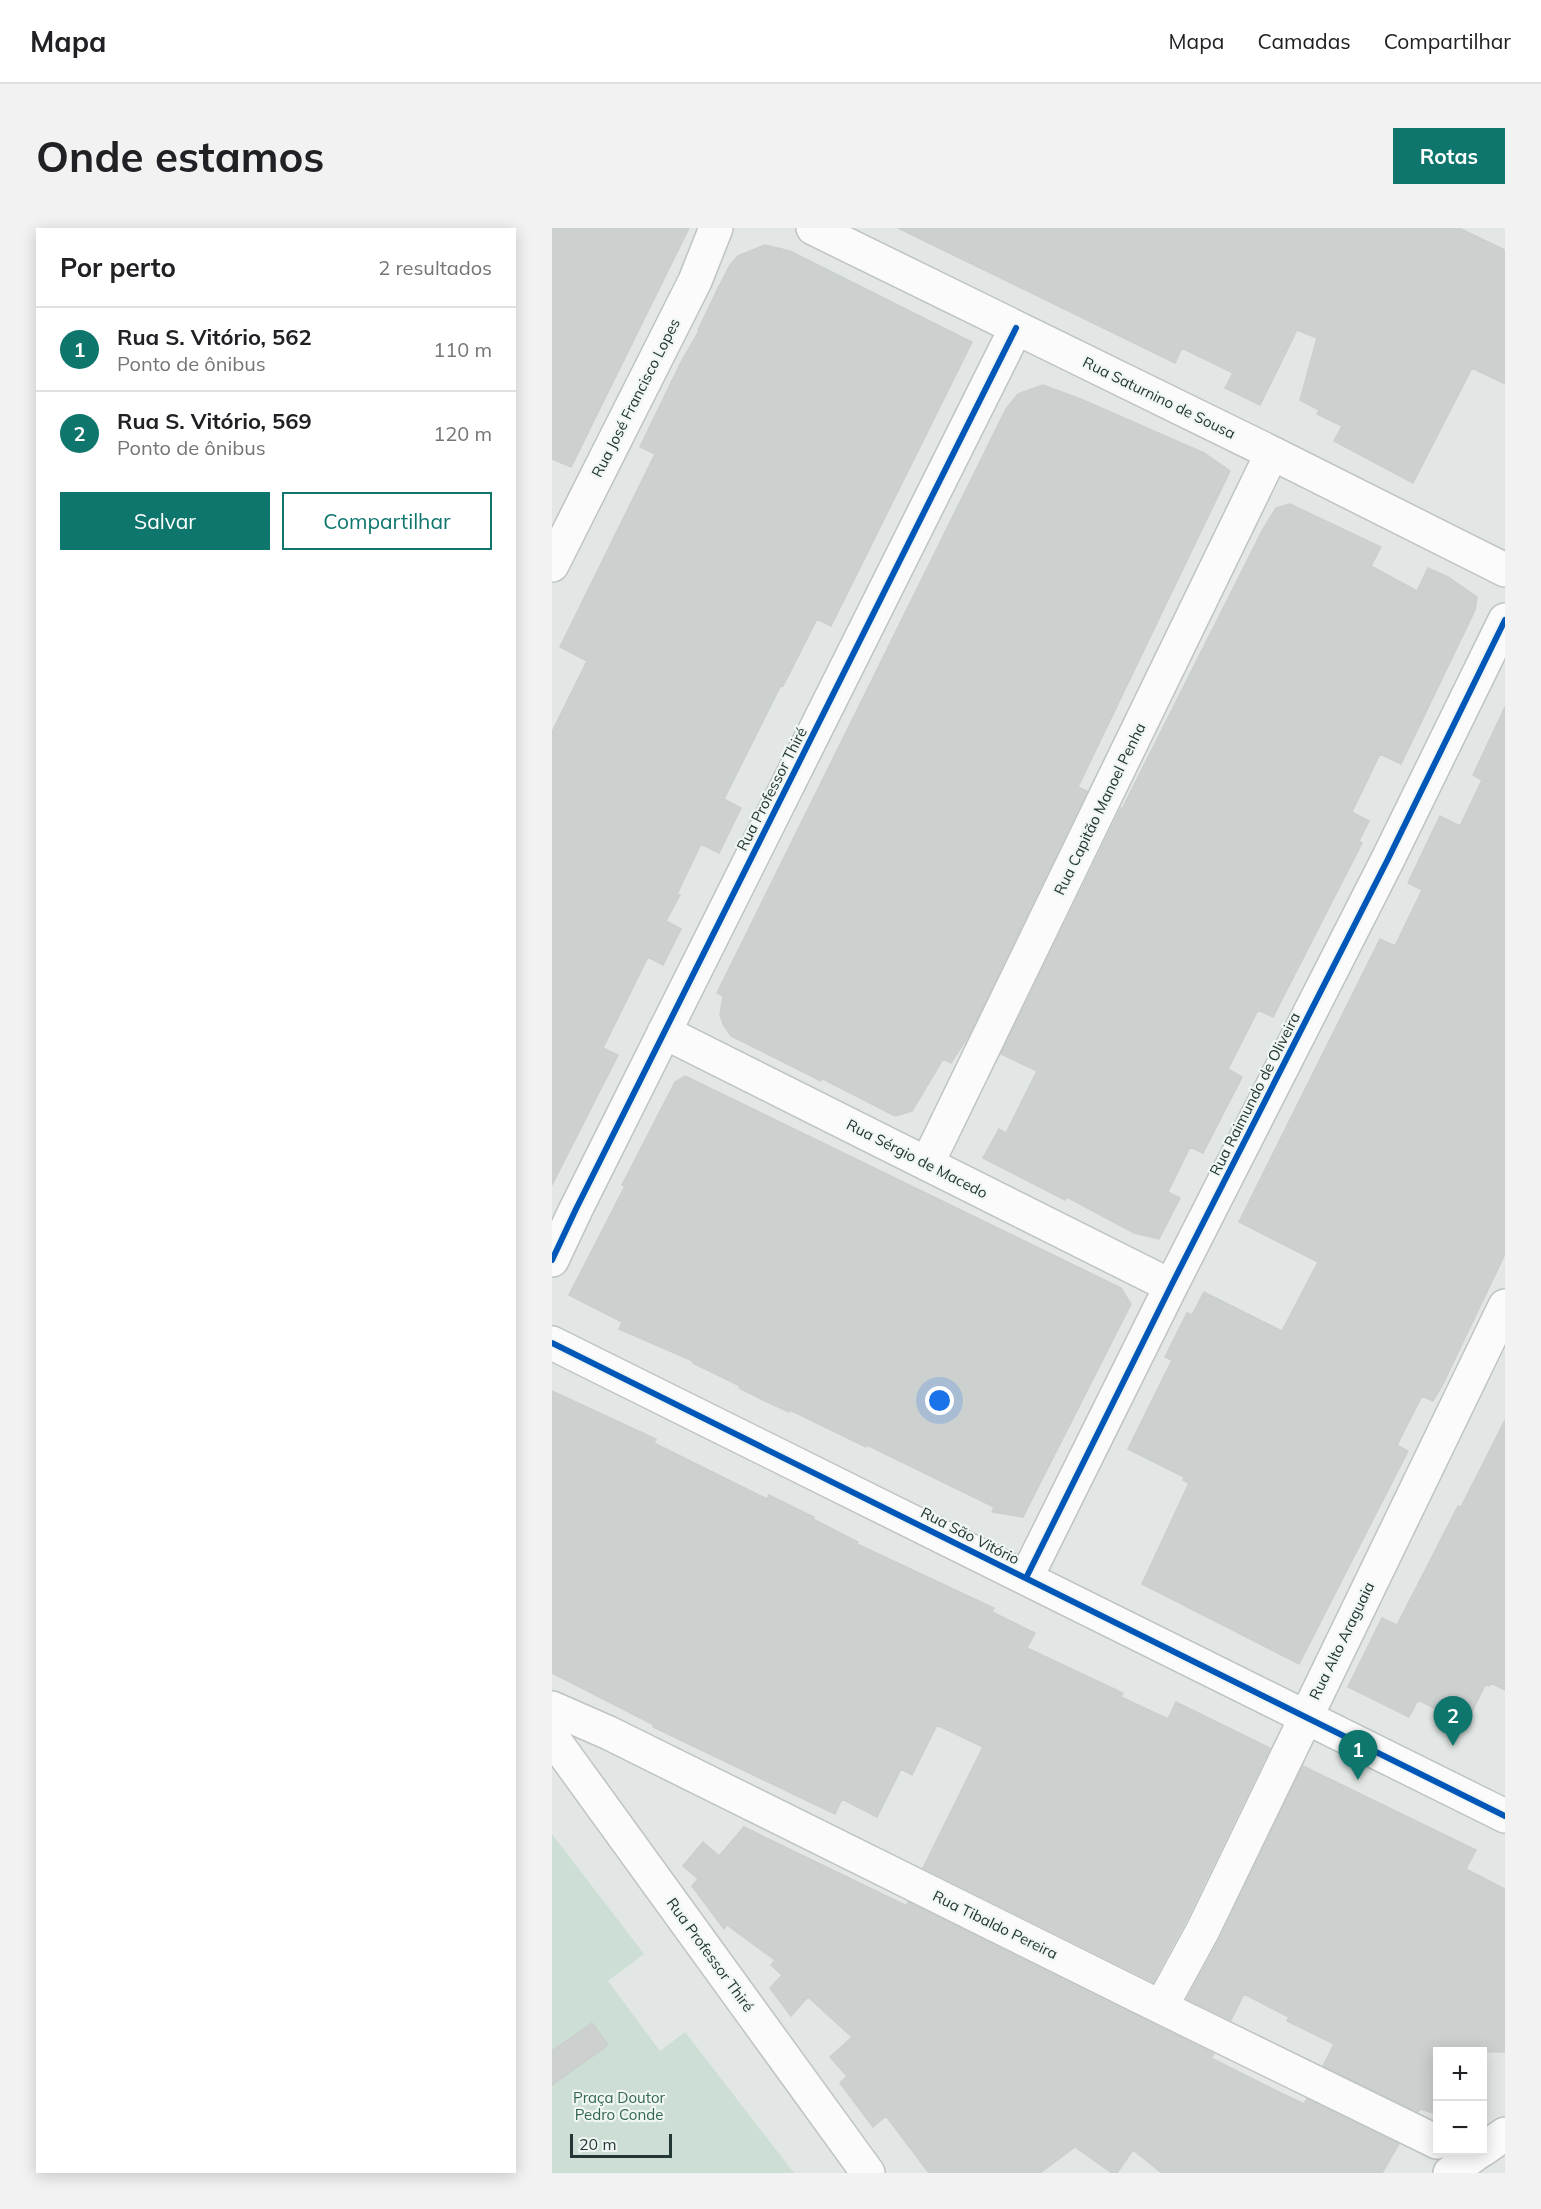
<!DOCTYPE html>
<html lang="pt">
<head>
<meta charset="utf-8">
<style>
	:root { --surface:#fff; --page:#f2f2f2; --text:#202124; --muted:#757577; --line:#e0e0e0; --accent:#0f766e }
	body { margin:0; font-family:Mulish,sans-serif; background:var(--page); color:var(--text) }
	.controls { position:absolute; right:18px; bottom:18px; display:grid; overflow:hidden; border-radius:0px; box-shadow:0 3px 15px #0003 }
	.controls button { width:54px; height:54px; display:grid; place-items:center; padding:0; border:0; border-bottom:2px solid var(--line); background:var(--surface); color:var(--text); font:30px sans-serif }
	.scale { position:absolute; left:18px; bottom:15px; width:102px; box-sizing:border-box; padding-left:6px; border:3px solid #233734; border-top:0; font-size:16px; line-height:21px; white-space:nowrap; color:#233734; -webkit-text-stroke:4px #f0f6f4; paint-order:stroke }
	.you { position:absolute; left:388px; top:1173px; width:21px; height:21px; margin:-15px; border:4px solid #fff; border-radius:50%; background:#1a73e8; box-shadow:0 0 0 9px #1a73e833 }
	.badge { display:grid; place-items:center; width:39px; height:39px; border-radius:50%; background:var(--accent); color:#fff; font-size:20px; font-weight:700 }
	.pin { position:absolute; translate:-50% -50px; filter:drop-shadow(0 2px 3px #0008) }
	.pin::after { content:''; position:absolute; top:32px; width:21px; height:18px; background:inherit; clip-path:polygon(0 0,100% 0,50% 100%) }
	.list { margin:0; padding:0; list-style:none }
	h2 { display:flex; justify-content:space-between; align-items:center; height:78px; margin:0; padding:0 24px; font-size:26px }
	h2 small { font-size:20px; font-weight:400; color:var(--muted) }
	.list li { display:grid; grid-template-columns:39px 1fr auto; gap:18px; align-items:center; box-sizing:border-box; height:84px; padding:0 24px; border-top:2px solid var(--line) }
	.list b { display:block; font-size:22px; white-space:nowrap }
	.list p { margin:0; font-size:20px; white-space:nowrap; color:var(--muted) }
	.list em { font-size:20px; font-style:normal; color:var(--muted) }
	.actions { display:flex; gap:12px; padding:18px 24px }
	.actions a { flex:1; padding:14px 0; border:2px solid var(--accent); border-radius:0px; text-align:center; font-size:21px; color:var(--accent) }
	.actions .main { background:var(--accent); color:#fff }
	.map { position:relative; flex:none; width:953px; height:1945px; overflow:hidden; border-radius:0px }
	header { display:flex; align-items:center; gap:36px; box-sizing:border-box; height:84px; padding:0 30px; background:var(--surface); border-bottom:2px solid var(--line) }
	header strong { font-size:28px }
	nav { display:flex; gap:33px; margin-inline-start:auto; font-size:21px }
	.intro { display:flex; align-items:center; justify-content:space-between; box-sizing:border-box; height:144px; padding:0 36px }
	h1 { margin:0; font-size:42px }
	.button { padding:15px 27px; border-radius:0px; background:var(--accent); color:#fff; font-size:21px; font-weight:700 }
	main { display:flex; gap:36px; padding:0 36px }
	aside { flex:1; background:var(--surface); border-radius:0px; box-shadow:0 3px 15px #0003 }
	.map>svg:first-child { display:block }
</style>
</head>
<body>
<header>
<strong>Mapa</strong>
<nav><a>Mapa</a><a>Camadas</a><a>Compartilhar</a></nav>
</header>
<div class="intro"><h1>Onde estamos</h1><a class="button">Rotas</a></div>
<main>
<aside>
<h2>Por perto<small>2 resultados</small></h2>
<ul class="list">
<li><span class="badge">1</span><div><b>Rua S. Vitório, 562</b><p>Ponto de ônibus</p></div><em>110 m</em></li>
<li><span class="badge">2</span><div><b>Rua S. Vitório, 569</b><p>Ponto de ônibus</p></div><em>120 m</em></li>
</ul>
<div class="actions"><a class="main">Salvar</a><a>Compartilhar</a></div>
</aside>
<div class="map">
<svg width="953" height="1945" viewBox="0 0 953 1945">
	<rect width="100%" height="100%" fill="#e2e7e5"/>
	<path fill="#cdded4" d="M0 1606 92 1726 56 1753 108 1823 133 1804 242 1945H0Z"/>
	<path fill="#ccd0cf" stroke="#cbcfce" stroke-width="1.5" d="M0 0H137L19 239 0 231Z
		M346 0H907L953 22V156L920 140 861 255 782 213 790 198 765 186 767 182 748 172 765 110 745 102 708 177 673 160 681 145 630 120 623 135Z
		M213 17 238 23 420 114 279 398 265 391 231 458 229 457 172 571 189 580 167 625 149 616 125 666 128 667 114 693 129 701 111 737 96 729 51 820 66 827 0 957V504L35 433 8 419 103 226 88 219 129 134 147 103 146 102 166 60 178 37 186 28Z
		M491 157 531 172 652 225 678 243 526 559 535 563 416 809 399 835 391 831 360 883 343 888 269 850V853L179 808 172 798 168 787 171 768 165 765 454 181 466 166Z
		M738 276 829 319 819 338 865 363 876 340 896 349 925 369 923 382 849 536 828 526 800 584 817 593 807 613 810 615 721 789 706 782 676 841 690 849 651 925 638 919 616 964 628 970 607 1011 582 1005 515 969 513 972 431 930 447 901 454 905 485 843 449 826 569 580 570 581 711 301 724 280Z
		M953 479V1026L891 1156 881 1173 870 1168 845 1217 856 1223 747 1436 590 1356 637 1255 631 1252 632 1249 576 1221 620 1132 613 1129 635 1085 640 1087 652 1064 730 1103 766 1034 687 994 828 711 843 718 870 662 856 655 888 588 908 598 930 552 921 547Z
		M133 848 569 1060 579 1076 471 1289 440 1284 442 1279 315 1217 314 1219 238 1182 237 1184 211 1172 187 1160 188 1158 141 1135V1133L67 1101 70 1094 17 1067 73 958 70 957 123 854Z
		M0 1163 104 1211 102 1215 215 1271 217 1267 262 1289 261 1291 306 1314 305 1316 442 1380 440 1384 483 1405 475 1420 571 1465 569 1469 616 1491 624 1474 718 1520 634 1693 601 1754 371 1640 431 1519 385 1497 360 1547 349 1541 325 1589 290 1571 283 1586 101 1499 102 1497 0 1445Z
		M953 1192V1462L939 1455 937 1458 933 1457 914 1496 866 1472 857 1489 796 1459 830 1390 845 1397 906 1278 909 1279Z
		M751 1538 924 1622 914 1641 953 1661V1824H885V1886L868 1881 866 1884 771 1838 782 1816 735 1793 737 1789 692 1766 679 1792 635 1771 668 1710Z
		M192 1599 355 1678 356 1674 662 1826 659 1830 731 1866 752 1876 755 1871 847 1916 830 1945H610L581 1922 565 1945H560L523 1919 488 1945H377L334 1888 321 1899 288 1855 295 1848 278 1829 300 1809 256 1769 239 1788 218 1760 230 1747 219 1737 223 1732 175 1697 172 1701 140 1658 146 1651 131 1638 151 1614 167 1628Z
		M40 1795 56 1817 0 1857V1823Z"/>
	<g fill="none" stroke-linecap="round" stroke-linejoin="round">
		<g stroke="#bfc4c2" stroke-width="36">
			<path id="street" d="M261 0 720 225 953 342
				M0 337 143 53 164 0
				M112 804 619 1058
				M375 936 720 225
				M0 1032 24 981 464 100
				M0 1115 953 1588
				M474 1350 619 1058 836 631 953 392
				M0 1480 57 1505 609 1779 885 1914
				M0 1509 316 1945
				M609 1779 651 1702 953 1078
				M930 1922 953 1906
				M898 1945 929 1922"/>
		</g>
		<use href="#street" stroke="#fbfbfb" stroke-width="33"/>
		<g stroke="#f0f6f4" stroke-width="10">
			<path id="cycleway" d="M0 1032 24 981 464 100
				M0 1115 953 1588
				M474 1350 619 1058 836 631 953 392"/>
		</g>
		<use href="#cycleway" stroke="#0057b8" stroke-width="6"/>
	</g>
	<g text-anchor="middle" stroke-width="4.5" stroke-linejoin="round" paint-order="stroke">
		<g font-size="15" fill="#233734" stroke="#f0f6f4">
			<text transform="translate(84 170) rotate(-63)" y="5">Rua José Francisco Lopes</text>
			<text transform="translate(607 170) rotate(26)" y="5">Rua Saturnino de Sousa</text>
			<text transform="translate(220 561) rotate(-63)" y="5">Rua Professor Thiré</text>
			<text transform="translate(548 581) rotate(-64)" y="5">Rua Capitão Manoel Penha</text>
			<text transform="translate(703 866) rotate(-63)" y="5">Rua Raimundo de Oliveira</text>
			<text transform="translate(365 931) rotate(27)" y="5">Rua Sérgio de Macedo</text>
			<text transform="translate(418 1308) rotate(27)" y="5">Rua São Vitório</text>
			<text transform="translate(790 1413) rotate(-64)" y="5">Rua Alto Araguaia</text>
			<text transform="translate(443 1697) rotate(26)" y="5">Rua Tibaldo Pereira</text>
			<text transform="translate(158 1727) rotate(54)" y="5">Rua Professor Thiré</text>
		</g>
		<g font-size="15" fill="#32684e" stroke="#f0f6f4">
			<text x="67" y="1875">Praça Doutor<tspan x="67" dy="17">Pedro Conde</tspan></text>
		</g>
	</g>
</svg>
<div class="controls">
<button>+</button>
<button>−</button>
</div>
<div class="scale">20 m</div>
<div class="you"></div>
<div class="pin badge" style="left:806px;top:1552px">1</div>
<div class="pin badge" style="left:901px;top:1518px">2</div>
</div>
</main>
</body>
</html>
